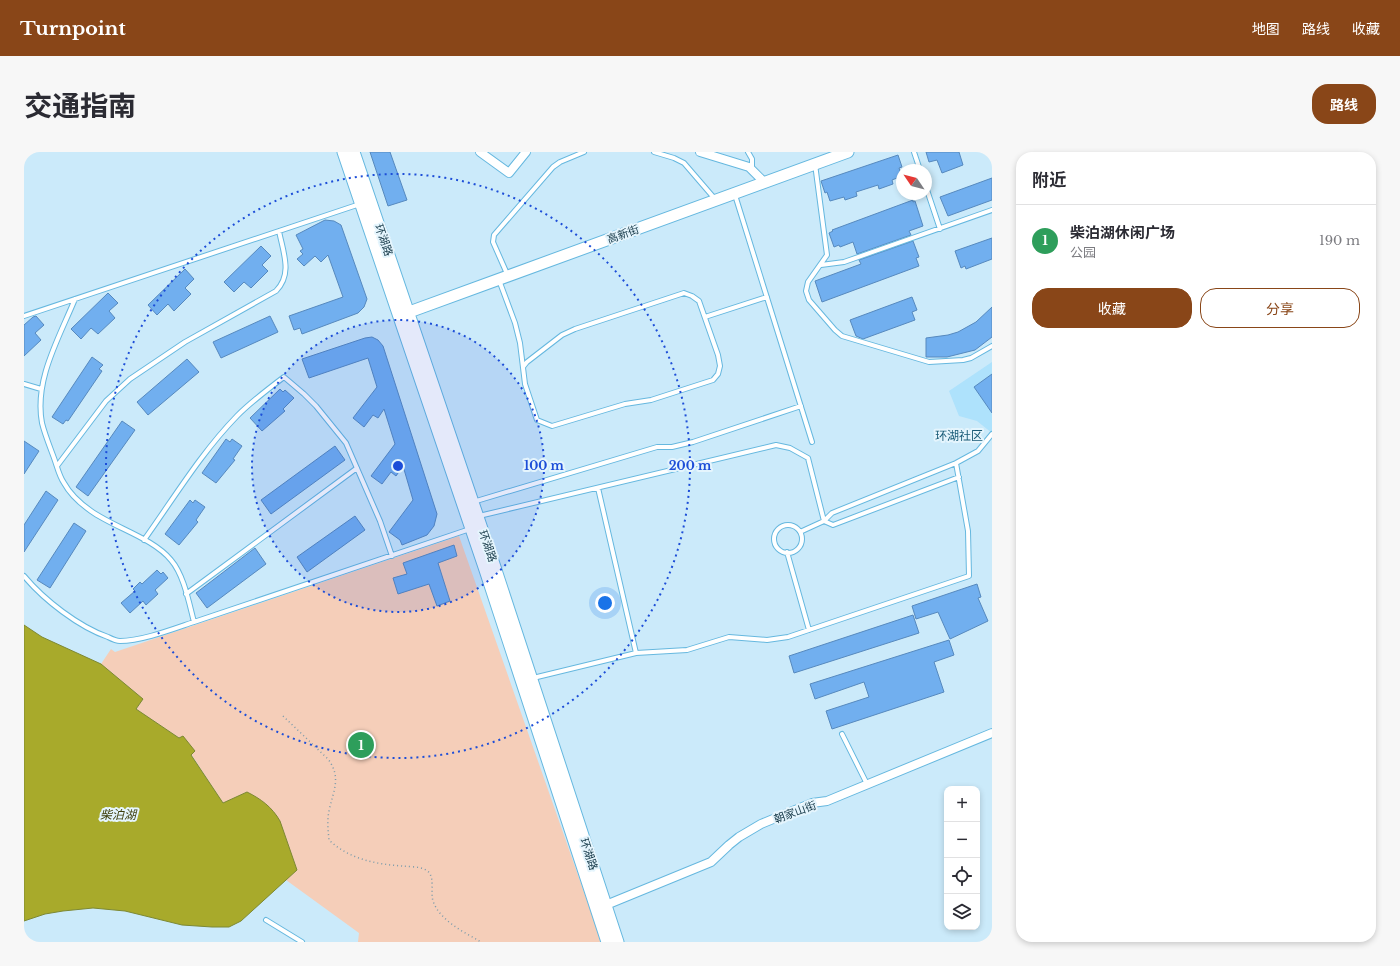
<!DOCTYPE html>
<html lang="zh">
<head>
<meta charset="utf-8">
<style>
	:root { --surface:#fff; --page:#f7f7f7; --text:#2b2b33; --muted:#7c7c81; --line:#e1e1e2; --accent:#894618 }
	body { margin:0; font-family:"Libre Baskerville","Noto Sans SC",serif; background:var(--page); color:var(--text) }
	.controls { position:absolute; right:12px; bottom:12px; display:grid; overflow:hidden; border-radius:8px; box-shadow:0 2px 6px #0003 }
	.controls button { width:36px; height:36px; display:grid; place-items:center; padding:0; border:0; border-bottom:1px solid var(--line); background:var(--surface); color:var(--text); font:20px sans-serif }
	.compass { position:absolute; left:872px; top:12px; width:36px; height:36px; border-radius:50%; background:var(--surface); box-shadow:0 2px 6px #0003; rotate:305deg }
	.you { position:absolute; left:581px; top:451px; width:14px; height:14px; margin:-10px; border:3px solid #fff; border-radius:50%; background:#1a73e8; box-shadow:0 0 0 6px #1a73e833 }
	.badge { display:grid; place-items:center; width:26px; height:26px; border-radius:50%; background:var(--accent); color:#fff; font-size:13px; font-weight:700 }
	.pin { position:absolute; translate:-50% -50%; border:2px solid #fff; box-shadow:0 1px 4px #0006 }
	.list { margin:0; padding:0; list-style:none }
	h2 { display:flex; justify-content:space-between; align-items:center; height:52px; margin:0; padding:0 16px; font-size:17px }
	h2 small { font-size:13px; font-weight:400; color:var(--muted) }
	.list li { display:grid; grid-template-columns:26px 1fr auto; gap:12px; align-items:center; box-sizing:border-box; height:72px; padding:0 16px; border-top:1px solid var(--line) }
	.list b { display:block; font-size:15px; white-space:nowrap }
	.list p { margin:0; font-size:13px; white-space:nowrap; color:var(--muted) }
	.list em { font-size:13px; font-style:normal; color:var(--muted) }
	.actions { display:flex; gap:8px; padding:12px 16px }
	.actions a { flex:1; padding:9px 0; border:1px solid var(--accent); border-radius:16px; text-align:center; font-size:14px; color:var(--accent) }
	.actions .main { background:var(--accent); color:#fff }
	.icon { flex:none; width:22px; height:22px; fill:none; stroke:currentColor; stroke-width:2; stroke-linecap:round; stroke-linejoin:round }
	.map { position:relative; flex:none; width:968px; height:790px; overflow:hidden; border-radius:16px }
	header { display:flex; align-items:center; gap:24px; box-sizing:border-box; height:56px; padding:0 20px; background:var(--accent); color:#fff }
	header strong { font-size:19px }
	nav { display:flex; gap:22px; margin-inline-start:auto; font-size:14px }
	.intro { display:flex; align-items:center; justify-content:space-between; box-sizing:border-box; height:96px; padding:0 24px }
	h1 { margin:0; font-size:28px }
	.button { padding:10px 18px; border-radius:16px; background:var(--accent); color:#fff; font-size:14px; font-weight:700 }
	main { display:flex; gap:24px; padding:0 24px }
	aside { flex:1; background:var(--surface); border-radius:16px; box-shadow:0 2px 6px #0003 }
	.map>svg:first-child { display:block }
</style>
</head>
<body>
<header>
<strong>Turnpoint</strong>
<nav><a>地图</a><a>路线</a><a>收藏</a></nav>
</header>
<div class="intro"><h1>交通指南</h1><a class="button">路线</a></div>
<main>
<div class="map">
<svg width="968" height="790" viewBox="0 0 968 790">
	<rect width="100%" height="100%" fill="#cbeafa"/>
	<path fill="#aee2fc" d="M968 210V281L953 269 935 264 925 239Z"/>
	<path fill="#f5ceb9" d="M435 384 575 783 576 790H334L335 781 262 728 273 718 223 640 199 651 167 602 159 584 155 586 112 557 119 547 77 512 87 497 91 500Z"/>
	<path fill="#a8aa2b" stroke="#7c8833" d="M0 473 18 485 77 512 119 547 112 557 155 586 159 584 171 599 167 603 199 651 223 640C237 647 248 655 256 669L273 718 217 769 205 775H188L158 773 101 759 69 756 39 759 21 762 0 769Z"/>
	<path fill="#71afef" stroke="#5689be" d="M346 0H366L383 48 364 54Z
		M902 0H935L939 13 918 21 913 8 905 10Z
		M874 3 878 15 875 16 878 24 868 28 869 32 855 37 854 33 832 40 833 44 821 48 820 45 806 49 803 40 801 41 797 29Z
		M968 26V48L924 64 916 45Z
		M889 48V50L891 49 899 74 885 79 887 83 833 102 829 90 816 95 815 93 810 95 805 81 809 79 808 78Z
		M301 68 310 69 317 73 343 147 340 155 334 161 278 182 276 176 270 178 265 164 319 145 304 103 297 110 291 104 280 114 273 107 279 102 276 99 279 97 272 83Z
		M968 86V107L942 117 941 114 937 116 931 99Z
		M889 89 895 105 892 106 895 114 798 150 791 129 837 112 835 108Z
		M237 94 247 104 238 113 244 119 227 136 220 130 210 140 200 130Z
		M161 117 170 127 161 136 167 142 150 159 144 152 133 163 124 153Z
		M84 141 94 151 85 159 91 166 74 182 67 176 57 187 47 177Z
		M888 145 893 158 888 160 891 168 839 187 832 184 826 168Z
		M968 155V185L951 198 923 205H902V186L924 183 934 180 952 170Z
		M12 164 20 173 11 181 17 188 0 204V173L9 165Z
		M246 164 254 180 197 206 189 190Z
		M348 185 354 188 359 194 413 362 410 374 403 383 378 393 376 388 365 380 389 348 379 314 372 324 367 320 358 332 347 324 371 292 360 257 354 266 349 263 340 275 329 266 353 235 344 206 285 226 278 207 341 186Z
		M68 205 79 213 75 217 78 219 44 269 42 268 39 272 28 265Z
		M163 207 175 220 124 263 113 250Z
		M968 222V261L950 235Z
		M256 237 259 240 261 238 270 246 259 257 261 259 238 279 226 266Z
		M98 269 111 278 64 344 52 335Z
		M202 287 206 290 208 287 218 294 209 307 211 308 192 331 178 321Z
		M0 289 15 299 0 322Z
		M311 294 321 308 247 362 237 348Z
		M22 339 34 348 0 400V373Z
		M166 348 169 351 171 348 181 355 172 368 174 370 155 393 141 382Z
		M331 364 341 378 283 420 273 405Z
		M50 371 62 379 26 436 13 428Z
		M430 393 433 404 414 411 426 449 413 454 405 432 374 442 369 426 383 422 379 411Z
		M231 396 242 412 183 456 172 441Z
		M133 418 137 422 139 420 144 426 131 438 134 442 122 453 119 449 106 461 97 451 111 439 109 437 116 430 118 432Z
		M953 432 957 445 954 446 964 469 926 487 914 460 892 467 888 454Z
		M889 463 895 481 770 521 765 504Z
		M925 488 930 503 910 510 920 540 808 577 802 559 845 545 840 530 791 547 786 532Z"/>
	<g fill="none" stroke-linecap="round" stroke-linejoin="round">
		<g stroke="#66b8df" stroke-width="6">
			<path id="lane" d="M630 0 650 6 660 11 691 47
				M724 0 728 7V16
				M890 0 896 18
				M791 12 803 103 784 130 782 139 785 148 811 178 818 184 905 210 939 208 947 206 968 194
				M902 35 916 77
				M711 43 788 290
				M797 113 820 110 968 58
				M484 124 469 90 470 83 529 15 536 10 560 0
				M475 128 491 171 496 191 501 232 513 268 528 274 601 252 627 248 689 228 694 222 696 214 694 203 675 149 668 144 660 141 551 177 538 183 503 210 499 215
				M51 147C35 186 10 228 18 271 21 283 26 295 30 306 33 314 35 324 40 331 46 342 57 352 67 359 91 376 129 386 147 408 160 423 165 451 170 470
				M0 164 336 52
				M681 165 743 145
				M0 232 17 237
				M33 314 82 249 106 227 161 190 252 139C269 122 259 100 255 79
				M574 336 612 501
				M449 350 633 295H648L669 290 777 254
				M455 364 752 293 766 296 784 306 800 369
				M800 369 809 373 935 325
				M750 387a14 14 0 1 1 28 0a14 14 0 1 1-28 0Z
				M776 380 800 369 808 361 932 311 954 299 968 282
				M120 388C150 346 177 301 213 264 228 249 244 237 260 225L280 242 292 254 322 291 356 369 368 404
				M763 400 785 478
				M0 424C20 448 55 475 84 485 88 487 92 489 96 489 118 489 149 477 170 470L446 377
				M162 442 333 316
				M509 526 612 501 663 498 705 485 743 488 764 485 945 424 944 379 932 311
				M818 582 843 632
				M242 768 278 790"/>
		</g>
		<g stroke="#66b8df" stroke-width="10">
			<path id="street" d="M456 0 485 21 502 0
				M676 0 725 15 740 30
				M582 753 687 710 705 693 715 685 737 672 788 651 803 649 968 581"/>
		</g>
		<g stroke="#66b8df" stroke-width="13">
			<path id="secondary" d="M319 0 461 418 583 790
				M330 0 471 415 594 790
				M377 163 824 0"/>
		</g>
		<path stroke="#7a9bab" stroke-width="1.5" stroke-dasharray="1 3" stroke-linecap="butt" d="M259 564 304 607C318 626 309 639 305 659 303 668 304 678 305 688 325 707 351 712 378 714 385 715 395 714 402 718 412 724 406 739 409 749 416 769 440 780 457 790"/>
		<use href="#lane" stroke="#fff" stroke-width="4"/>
		<use href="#street" stroke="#fff" stroke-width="8"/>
		<use href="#secondary" stroke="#fff" stroke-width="11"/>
	</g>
	<circle cx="374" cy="314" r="146" fill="#1d4ed8" fill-opacity=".12"/>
	<g fill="none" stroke="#1d4ed8" stroke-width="2" stroke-dasharray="2 4">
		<circle cx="374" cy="314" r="146"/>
		<circle cx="374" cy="314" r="292"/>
	</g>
	<g text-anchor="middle" stroke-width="4" stroke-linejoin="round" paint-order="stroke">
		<g font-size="11" fill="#153847" stroke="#e5f5fd">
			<text transform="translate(599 82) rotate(-20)" y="4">高新街</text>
			<text transform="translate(360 88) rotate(71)" y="4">环湖路</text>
			<text transform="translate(464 394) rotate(71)" y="4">环湖路</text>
			<text transform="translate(771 660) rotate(-20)" y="4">朝家山街</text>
			<text transform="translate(565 702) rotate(72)" y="4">环湖路</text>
		</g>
		<g font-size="12" fill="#185a76" stroke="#e5f5fd">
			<text x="935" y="288">环湖社区</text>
		</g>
		<g font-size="12" font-style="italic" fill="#3d3e0c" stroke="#e5f5fd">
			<text x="94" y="667">柴泊湖</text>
		</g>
	</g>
	<circle cx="374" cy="314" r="6" fill="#1d4ed8" stroke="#e5f5fd" stroke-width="2"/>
	<g font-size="12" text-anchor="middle" font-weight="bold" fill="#1d4ed8" stroke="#e5f5fd" stroke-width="4" stroke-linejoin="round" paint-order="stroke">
		<text x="520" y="318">100 m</text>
		<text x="666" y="318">200 m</text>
	</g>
</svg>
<div class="controls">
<button>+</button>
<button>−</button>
<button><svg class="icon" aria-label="locate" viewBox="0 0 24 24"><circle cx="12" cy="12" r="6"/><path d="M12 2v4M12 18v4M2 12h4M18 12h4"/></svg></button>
<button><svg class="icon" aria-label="layers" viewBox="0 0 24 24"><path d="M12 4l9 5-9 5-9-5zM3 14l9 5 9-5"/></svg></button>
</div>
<svg class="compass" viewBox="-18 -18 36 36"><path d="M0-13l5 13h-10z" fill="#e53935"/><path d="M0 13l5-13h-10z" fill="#7c7c81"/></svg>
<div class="you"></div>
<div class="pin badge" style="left:337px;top:593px;background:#2e9e5b">1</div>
</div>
<aside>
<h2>附近<small></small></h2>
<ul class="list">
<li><span class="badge" style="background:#2e9e5b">1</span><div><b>柴泊湖休闲广场</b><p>公园</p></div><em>190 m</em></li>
</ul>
<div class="actions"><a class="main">收藏</a><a>分享</a></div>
</aside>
</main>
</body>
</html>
